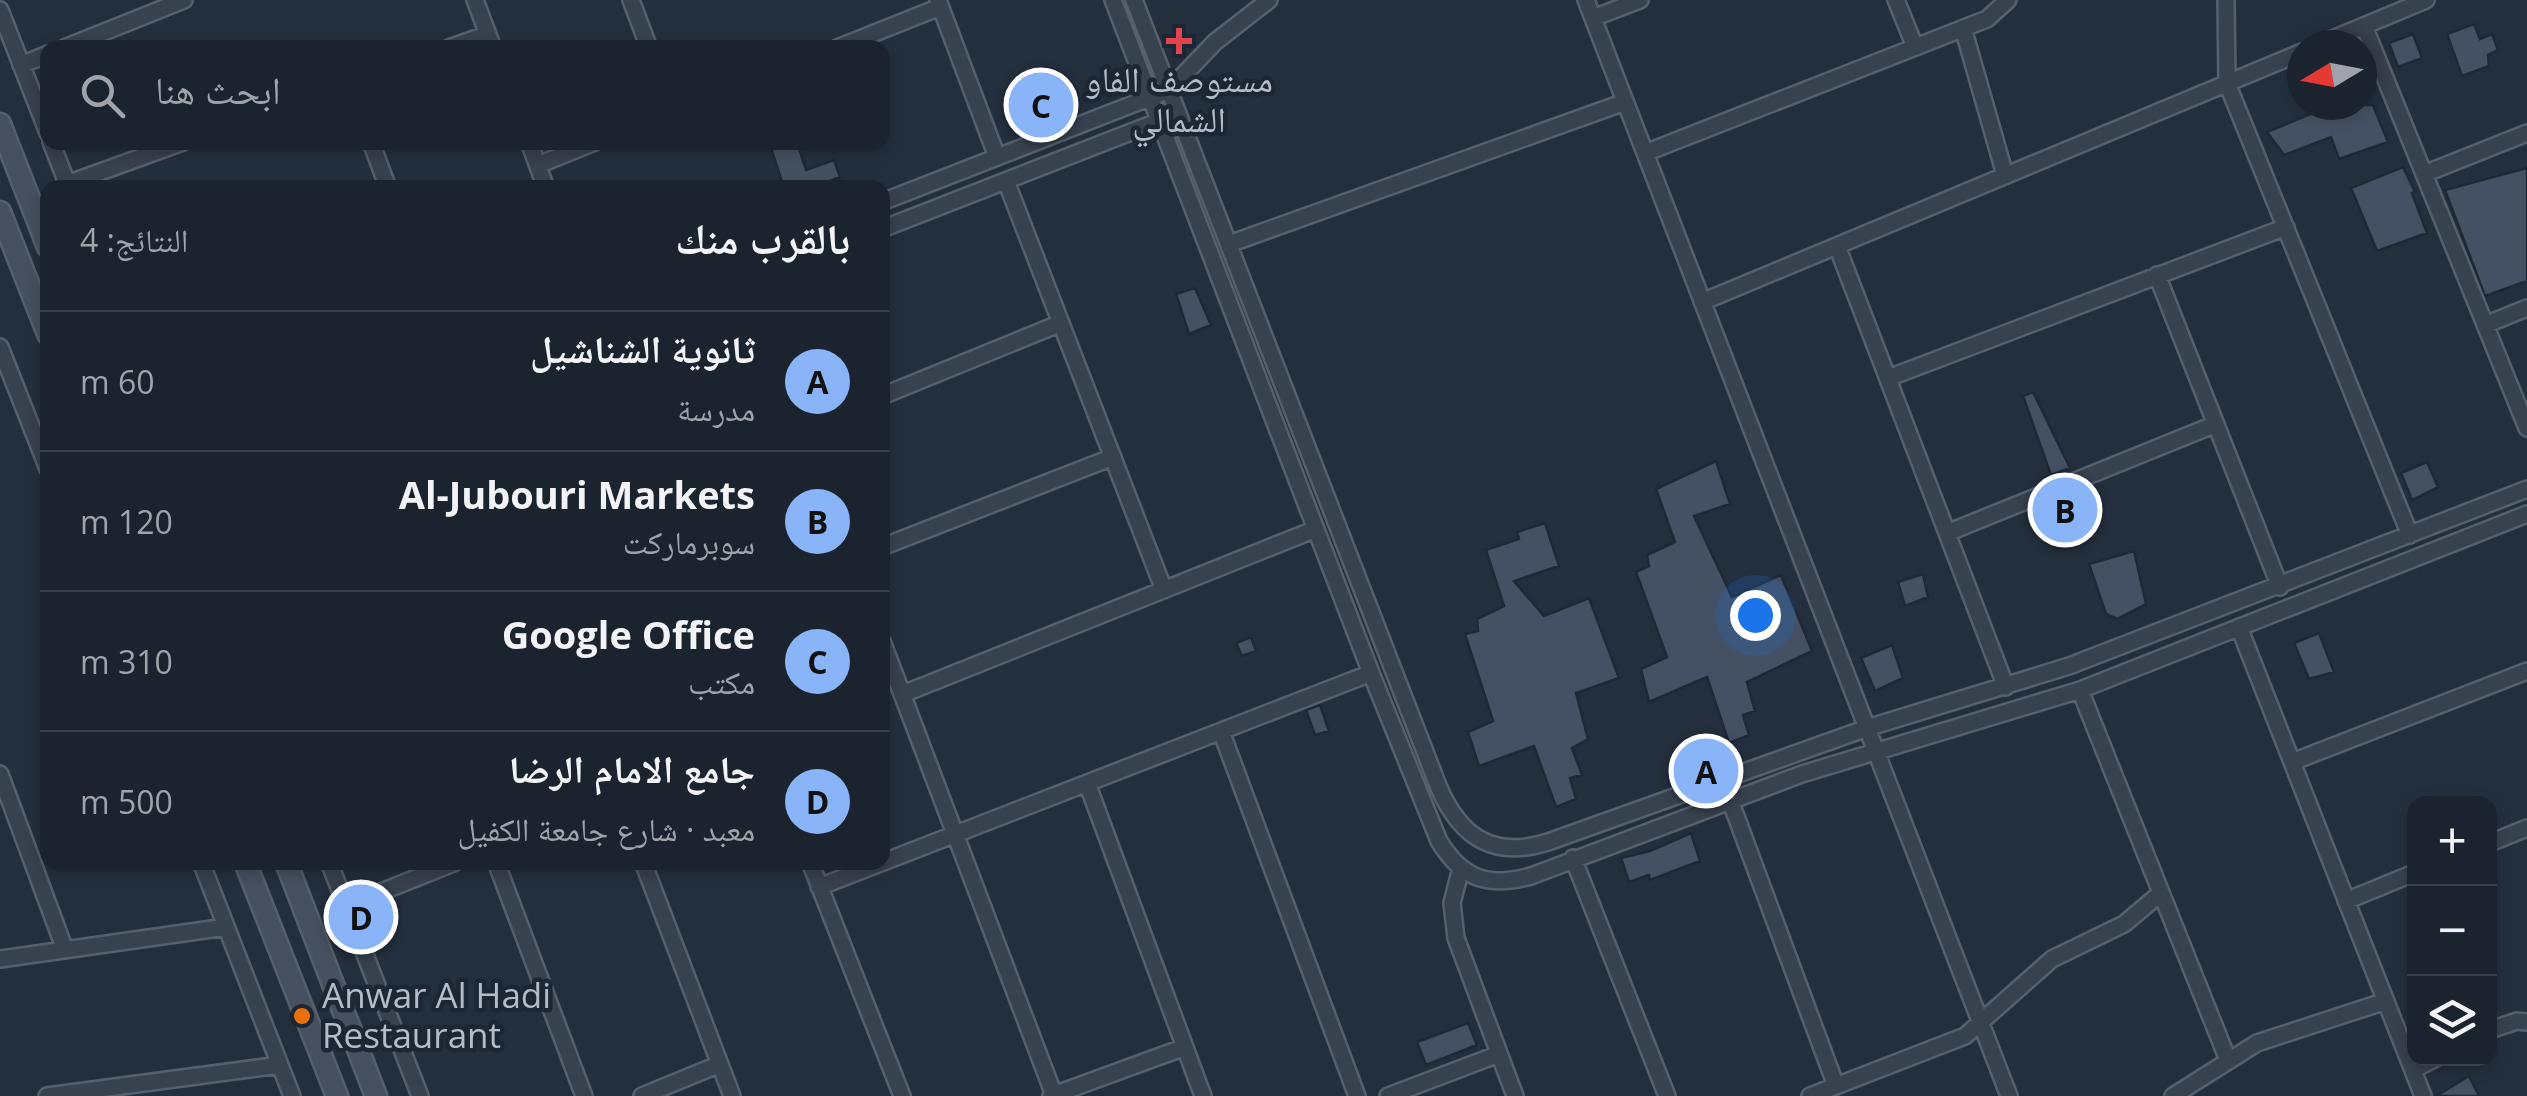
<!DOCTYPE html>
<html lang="ar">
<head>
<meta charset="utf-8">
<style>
	:root { --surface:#1b232e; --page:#242b36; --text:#f1f3f6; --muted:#a0a4aa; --line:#39404a; --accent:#8ab4f8 }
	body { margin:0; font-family:"Open Sans","Noto Naskh Arabic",sans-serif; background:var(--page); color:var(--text); direction:rtl }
	.controls { position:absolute; right:30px; bottom:30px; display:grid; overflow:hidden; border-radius:20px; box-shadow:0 5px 15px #0003 }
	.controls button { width:90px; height:90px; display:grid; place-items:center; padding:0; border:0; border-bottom:2px solid var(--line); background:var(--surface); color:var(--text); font:50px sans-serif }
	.compass { position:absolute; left:2287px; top:30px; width:90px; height:90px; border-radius:50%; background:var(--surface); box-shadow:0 5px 15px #0003; rotate:260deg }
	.you { position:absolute; left:1755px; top:615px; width:35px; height:35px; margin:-25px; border:8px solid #fff; border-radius:50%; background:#1a73e8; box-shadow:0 0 0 15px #1a73e833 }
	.badge { display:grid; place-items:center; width:65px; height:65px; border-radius:50%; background:var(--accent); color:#111; font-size:32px; font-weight:700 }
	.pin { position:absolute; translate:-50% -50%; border:5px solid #fff; box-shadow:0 2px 10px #0006 }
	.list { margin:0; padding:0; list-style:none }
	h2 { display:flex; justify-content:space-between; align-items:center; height:130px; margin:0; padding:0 40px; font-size:42px }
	h2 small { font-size:32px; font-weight:400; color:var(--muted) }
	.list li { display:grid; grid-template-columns:65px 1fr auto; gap:30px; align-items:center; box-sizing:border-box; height:140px; padding:0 40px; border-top:2px solid var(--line) }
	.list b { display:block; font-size:38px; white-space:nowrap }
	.list p { margin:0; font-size:32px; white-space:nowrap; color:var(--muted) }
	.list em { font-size:32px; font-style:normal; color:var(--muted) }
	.icon { flex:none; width:55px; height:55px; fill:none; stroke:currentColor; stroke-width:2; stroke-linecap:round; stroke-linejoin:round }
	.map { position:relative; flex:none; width:2527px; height:1096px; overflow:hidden; direction:ltr }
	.search { position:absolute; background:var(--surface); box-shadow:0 5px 15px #0003; left:40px; top:40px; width:850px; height:110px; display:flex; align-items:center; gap:25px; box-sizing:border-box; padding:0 35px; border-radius:20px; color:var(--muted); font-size:38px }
	.panel { position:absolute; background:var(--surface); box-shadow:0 5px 15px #0003; left:40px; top:180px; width:850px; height:690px; border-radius:20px; direction:rtl }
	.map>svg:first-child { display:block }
</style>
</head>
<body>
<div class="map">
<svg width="2527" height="1096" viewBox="0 0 2527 1096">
	<rect width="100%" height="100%" fill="#242f3e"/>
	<path fill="#455162" stroke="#1f2835" stroke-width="2.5" d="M2474 24 2480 39 2492 34 2498 50 2488 55 2489 66 2462 76 2447 34Z
		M2413 34 2422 58 2398 67 2389 43Z
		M2332 105H2373L2388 142 2339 159 2331 137 2284 155 2267 132Z
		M769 142H797L806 170 834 160 840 177 812 188H784Z
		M2403 167 2415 192 2412 193 2427 233 2377 251 2351 188Z
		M2527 168V281L2485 296 2445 190Z
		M1195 288 1211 325 1189 334 1176 294Z
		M2033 392 2070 468 2051 475 2023 396Z
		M1716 461 1730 504 1694 516 1732 597 1781 575 1812 651 1747 682 1755 711 1743 715 1749 735 1729 743 1707 677 1649 702 1641 669 1667 657 1636 572 1649 566 1647 555 1675 542 1656 489Z
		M2427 462 2438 487 2412 500 2401 473Z
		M1545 523 1559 566 1514 581 1544 616 1589 598 1619 678 1576 693 1588 739 1572 748 1582 775 1570 778 1576 799 1556 807 1534 746 1479 766 1468 732 1493 721 1465 634 1478 631 1477 619 1504 606 1486 550 1519 539 1517 532Z
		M2134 551 2146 604 2117 619 2106 614 2089 564Z
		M1923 574 1928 597 1905 606 1898 582Z
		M2319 633 2334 672 2309 679 2294 643Z
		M1251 637 1256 651 1242 656 1236 643Z
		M1892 645 1903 678 1875 691 1861 658Z
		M1320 705 1329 731 1315 735 1306 710Z
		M1691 833 1700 861 1650 880 1649 875 1629 882 1621 858 1650 851Z
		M1468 1023 1477 1045 1426 1065 1417 1042Z
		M2469 1076 2479 1096H2436Z"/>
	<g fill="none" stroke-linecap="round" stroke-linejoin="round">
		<g stroke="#565f6c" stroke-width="20">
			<path id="street" d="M475 0 493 48
				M631 0 649 48
				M938 0 997 157
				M1113 0 1371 673 1439 841C1462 879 1488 888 1531 876L1802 774 2080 690 2527 514
				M1134 0 1439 788C1461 838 1494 859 1548 842L1867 728 2069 666 2527 489
				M1586 0 2009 1096
				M1896 0 1915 47
				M2226 0 2227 83 2410 535
				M0 10 48 133
				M1593 18 1640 0
				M2364 26 2527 428
				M1963 28 2005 175
				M2318 45 2426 0
				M64 48 184 0
				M449 48 488 34
				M837 48 940 7
				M21 65 48 54
				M51 142 69 188
				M371 142 388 188
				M529 142 546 188
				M1645 153 1987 19 2008 0
				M538 165 595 142
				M2424 174 2527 133
				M1006 181 1164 590
				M67 184 183 142
				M882 202 1169 90 1215 42 1269 0
				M882 229 1167 118
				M1229 244 1625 102
				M1837 246 2006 687
				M2157 275 2280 587
				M1702 302 2302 52
				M2485 325 2527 308
				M0 347 48 469
				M1888 378 2286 227
				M882 396 1061 323
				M1947 533 2216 424
				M882 547 1113 457
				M2239 627 2423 1096
				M882 641 1054 1095
				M2080 690 2228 1060
				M903 694 1316 529
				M1221 731 1357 1096
				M2292 762 2527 671
				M0 774 65 950
				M1087 783 1203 1096
				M1730 800 1836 1086
				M2490 843 2527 828
				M1573 858 1667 1096
				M201 862 292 1096
				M329 862 420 1096
				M496 862 584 1096
				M643 862 732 1096
				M810 862 902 1096
				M1461 868 1452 903 1456 938 1515 1096
				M819 887 1371 673
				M2346 901 2414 873
				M346 906 456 862
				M0 959 226 927
				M2490 1030 2517 1021 2527 1022
				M2413 1070 2436 1058
				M47 1096 280 1065
				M642 1096 720 1064
				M1051 1096 1185 1047
				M1388 1096 1499 1054
				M1810 1096 1965 1036 2052 959 2124 924 2161 893
				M2173 1096 2257 1043 2386 1001"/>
		</g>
		<g stroke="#565f6c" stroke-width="25">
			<path id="secondary" d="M0 124 48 247
				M0 212 48 334
				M245 862 337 1096
				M286 862 376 1096"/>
		</g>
		<use href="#street" stroke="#38414e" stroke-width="15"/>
		<use href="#secondary" stroke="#465061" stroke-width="20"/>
	</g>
	<path fill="#e0444e" stroke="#1d2633" stroke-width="4" d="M1174 26h10v10h10v10h-10v10h-10v-10h-10v-10h10z"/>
	<circle fill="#e8710a" stroke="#1d2633" stroke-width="4" cx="302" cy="1016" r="10"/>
	<g text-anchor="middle" stroke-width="9" stroke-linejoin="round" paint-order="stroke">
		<g font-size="35" fill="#b4bcc9" stroke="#1d2633">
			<text x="1179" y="92">مستوصف الفاو<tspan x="1179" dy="40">الشمالي</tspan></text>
			<text x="322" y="1008" text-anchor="start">Anwar Al Hadi<tspan x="322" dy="40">Restaurant</tspan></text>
		</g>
	</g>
</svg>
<div class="controls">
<button>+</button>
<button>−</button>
<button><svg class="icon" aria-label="layers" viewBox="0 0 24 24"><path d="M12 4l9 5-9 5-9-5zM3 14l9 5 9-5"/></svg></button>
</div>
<svg class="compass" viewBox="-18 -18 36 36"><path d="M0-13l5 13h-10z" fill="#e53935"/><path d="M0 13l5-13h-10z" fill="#a0a4aa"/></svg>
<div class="you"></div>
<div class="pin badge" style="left:1706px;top:771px">A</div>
<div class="pin badge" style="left:2065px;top:510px">B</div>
<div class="pin badge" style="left:1041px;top:105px">C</div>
<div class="pin badge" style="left:361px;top:917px">D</div>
<div class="search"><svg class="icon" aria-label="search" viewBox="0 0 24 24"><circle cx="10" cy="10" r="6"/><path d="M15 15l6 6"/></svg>ابحث هنا</div>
<section class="panel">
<h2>بالقرب منك<small>النتائج: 4</small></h2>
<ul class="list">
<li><span class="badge">A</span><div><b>ثانوية الشناشيل</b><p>مدرسة</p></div><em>60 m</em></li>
<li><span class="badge">B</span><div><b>Al-Jubouri Markets</b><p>سوبرماركت</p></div><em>120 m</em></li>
<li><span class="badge">C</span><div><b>Google Office</b><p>مكتب</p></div><em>310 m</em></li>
<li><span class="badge">D</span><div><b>جامع الامام الرضا</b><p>معبد · شارع جامعة الكفيل</p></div><em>500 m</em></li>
</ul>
</section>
</div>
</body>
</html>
